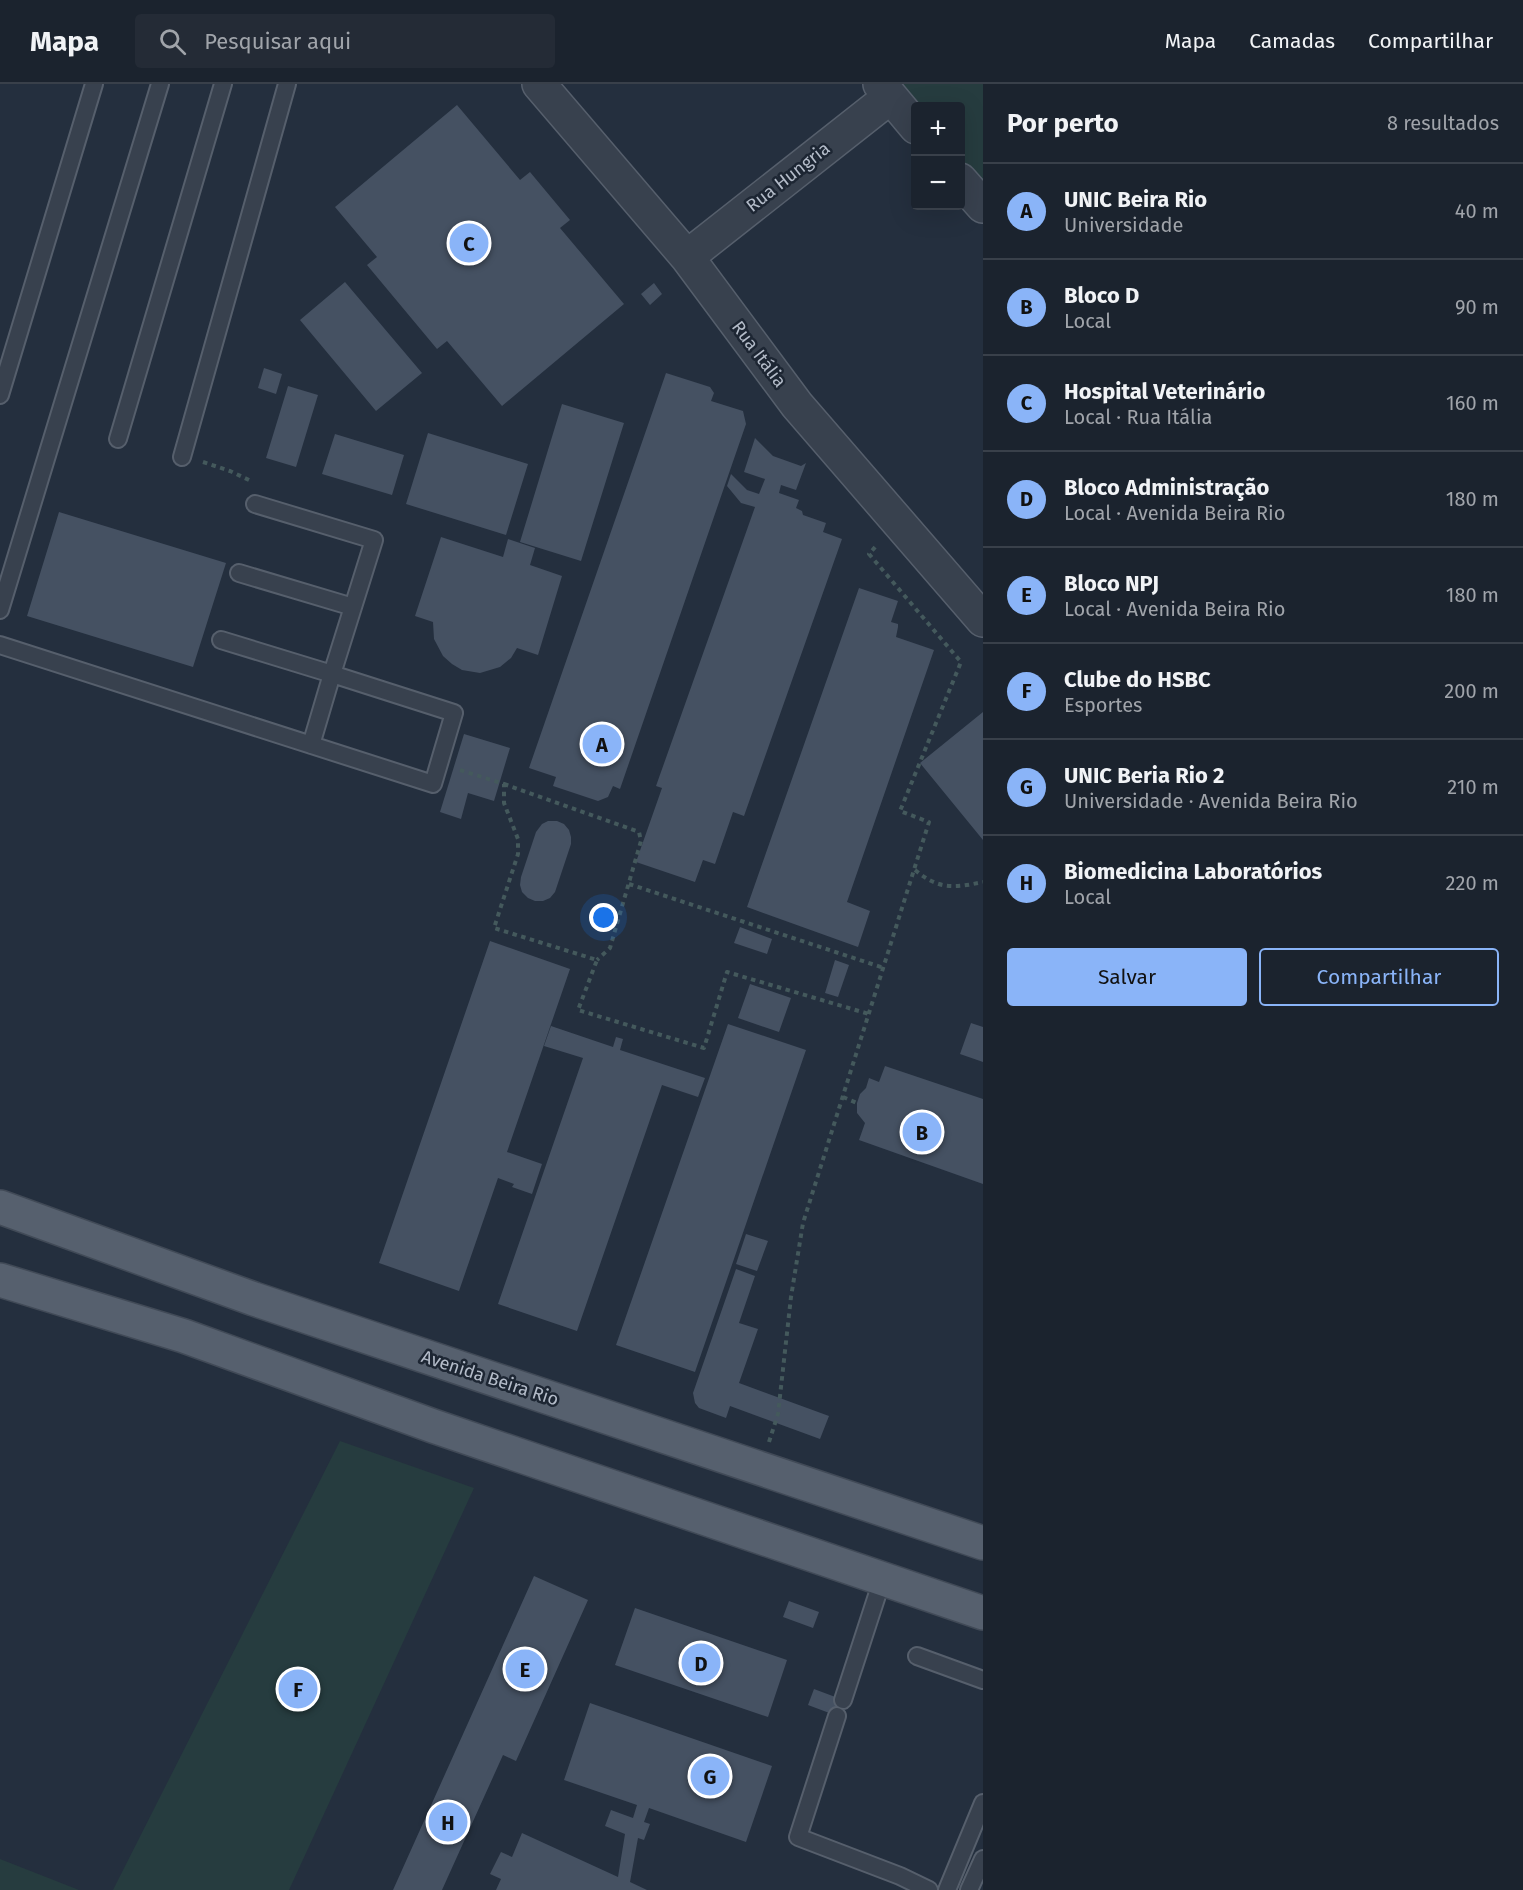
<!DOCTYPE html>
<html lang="pt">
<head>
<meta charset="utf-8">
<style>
	:root { --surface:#1b232e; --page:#242b36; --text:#f1f3f6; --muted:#a0a4aa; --line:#39404a; --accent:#8ab4f8 }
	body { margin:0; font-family:"Fira Sans",sans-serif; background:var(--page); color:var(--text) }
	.controls { position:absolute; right:18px; top:18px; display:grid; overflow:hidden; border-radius:6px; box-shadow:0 6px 24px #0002 }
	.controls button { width:54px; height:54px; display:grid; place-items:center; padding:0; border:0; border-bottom:2px solid var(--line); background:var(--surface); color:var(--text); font:30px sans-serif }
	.you { position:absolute; left:604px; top:834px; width:21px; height:21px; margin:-15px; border:4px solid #fff; border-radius:50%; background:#1a73e8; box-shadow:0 0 0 9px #1a73e833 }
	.badge { display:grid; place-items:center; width:39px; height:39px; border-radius:50%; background:var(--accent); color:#111; font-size:20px; font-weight:700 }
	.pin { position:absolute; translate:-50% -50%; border:3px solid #fff; box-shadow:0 2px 6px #0006 }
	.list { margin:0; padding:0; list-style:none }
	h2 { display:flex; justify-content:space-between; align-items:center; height:78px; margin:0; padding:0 24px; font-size:26px }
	h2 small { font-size:20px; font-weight:400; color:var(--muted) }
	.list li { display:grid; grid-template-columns:39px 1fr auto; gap:18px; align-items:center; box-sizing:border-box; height:96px; padding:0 24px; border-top:2px solid var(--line) }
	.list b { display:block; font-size:22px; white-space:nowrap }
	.list p { margin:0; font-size:20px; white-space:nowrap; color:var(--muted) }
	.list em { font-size:20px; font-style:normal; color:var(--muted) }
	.actions { display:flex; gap:12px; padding:18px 24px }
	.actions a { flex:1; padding:14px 0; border:2px solid var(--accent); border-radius:6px; text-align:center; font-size:21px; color:var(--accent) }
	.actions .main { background:var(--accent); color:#111 }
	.icon { flex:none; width:33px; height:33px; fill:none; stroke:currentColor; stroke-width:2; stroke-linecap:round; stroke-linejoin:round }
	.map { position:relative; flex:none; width:983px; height:1806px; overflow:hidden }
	header { display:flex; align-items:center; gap:36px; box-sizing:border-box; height:84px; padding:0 30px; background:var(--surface); border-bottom:2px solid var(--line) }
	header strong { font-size:28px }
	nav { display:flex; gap:33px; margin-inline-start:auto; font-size:21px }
	.search { width:420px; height:54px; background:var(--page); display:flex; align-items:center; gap:15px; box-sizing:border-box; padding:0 21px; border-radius:6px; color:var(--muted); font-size:22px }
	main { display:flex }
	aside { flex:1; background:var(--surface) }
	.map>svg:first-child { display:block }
</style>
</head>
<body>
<header>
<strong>Mapa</strong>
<div class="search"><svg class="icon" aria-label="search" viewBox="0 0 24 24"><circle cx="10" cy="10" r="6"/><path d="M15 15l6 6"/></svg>Pesquisar aqui</div>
<nav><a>Mapa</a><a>Camadas</a><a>Compartilhar</a></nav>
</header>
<main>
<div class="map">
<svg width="983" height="1806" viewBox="0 0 983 1806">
	<rect width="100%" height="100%" fill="#242f3e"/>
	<path fill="#263c3f" d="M899 0H983V99L976 96 961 77 960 22H917Z
		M340 1357 474 1404 289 1806H113Z
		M0 1775 79 1806H0Z"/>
	<path fill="#455162" d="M457 21 520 96 530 88 570 136 560 144 624 220 502 322 447 257 437 265 367 181 377 173 335 123Z
		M345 198 422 289 376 327 300 236Z
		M654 199 662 210 650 221 641 210Z
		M264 284 282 290 276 310 258 304Z
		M666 289 710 303 714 309 711 317 743 327 746 340 620 705 613 702 608 713 598 717 553 702 556 693 529 684Z
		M288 302 318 311 296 383 266 374Z
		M562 320 624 339 581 477 520 458Z
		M428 349 528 380 506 451 406 420Z
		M335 350 404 371 392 411 322 390Z
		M755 354 773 372 801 382 806 379 796 406 781 401 779 409 799 416 796 424 802 427 803 431 826 439 823 448 842 455 744 732 733 728 715 780 703 776 695 798 636 778 662 704 656 702 755 423 741 419 727 402 731 390 747 406 759 410 765 395 744 388Z
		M59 428 226 479 193 583 27 532Z
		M441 453 503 473 508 455 535 464 530 481 562 492 538 571 517 564 511 574 500 583 480 589 462 586 452 580 443 572 434 555 433 538 415 532Z
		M859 504 898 517 891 538 898 540V543L896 553 934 566 847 818 870 827 858 863 747 823Z
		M983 628V756L920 679Z
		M464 650 510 664 494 717 468 709 461 735 440 728Z
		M548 737H557L564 740 569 746 571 753V760L555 808 550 814 543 817H535L528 814 522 808 520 801 521 793 536 748 542 740Z
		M740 843 772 855 767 870 734 859Z
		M490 857 570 885 507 1068 542 1080 532 1110 512 1103 514 1100 498 1094 459 1207 379 1179Z
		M835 876 849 881 838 913 825 909Z
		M750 900 791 914 779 948 738 934Z
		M971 939 983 943V978L960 970Z
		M728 940 806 966 695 1288 616 1261Z
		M551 942 613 963 616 953 623 955 620 966 705 994 698 1013 662 1001 577 1247 498 1220 583 974 544 962Z
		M885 982 983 1015V1100L859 1056 865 1039 857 1029V1019L860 1010 866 1004 869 994 879 998Z
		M746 1150 768 1157 757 1187 736 1180Z
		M736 1185 755 1192 739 1239 758 1245 739 1299 829 1332 820 1355 730 1322 726 1334 699 1324 695 1319 693 1309Z
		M534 1492 588 1516 516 1677 503 1671 442 1806H393Z
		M789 1517 819 1528 813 1544 783 1533Z
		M635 1524 787 1576 768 1633 615 1581Z
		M814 1605 846 1617 840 1633 808 1621Z
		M590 1619 772 1682 746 1758 649 1724 644 1738 650 1740 644 1756 638 1754 630 1798 647 1806H496L501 1795 490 1790 501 1768 512 1773 522 1749 618 1793 625 1750 605 1742 611 1726 633 1734 637 1721 564 1696Z"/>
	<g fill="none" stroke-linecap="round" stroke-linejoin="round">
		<g stroke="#565f6c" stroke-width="20">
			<path id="service" d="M0 311 94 0
				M118 355 223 0
				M182 373 287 0
				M239 489 353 523
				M0 526 160 0
				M221 556 332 590 311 661
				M0 561 433 700 454 629 332 590 374 456 255 420
				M917 1572 983 1596
				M843 1616 882 1496
				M837 1632 798 1753 900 1792 929 1806
				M947 1806 983 1719
				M969 1806 983 1775"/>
		</g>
		<g stroke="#565f6c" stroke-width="36">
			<path id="minor" d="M539 0 687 173 797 321 983 536
				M880 0 916 43
				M960 96 983 122
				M687 173 890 13"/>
		</g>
		<g stroke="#414a57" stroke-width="36">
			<path id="primary" d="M0 1123 254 1215 983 1459
				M0 1196 184 1252 433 1342 983 1529"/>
		</g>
		<path stroke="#44595c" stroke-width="4" stroke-dasharray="4.5 4.5" stroke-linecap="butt" d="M203 378 230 387 251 397
			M460 686 504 700V719L518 755V770L494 844 597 876 578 926 704 964 727 888 869 930
			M504 700 639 748 641 757 610 864 597 876
			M915 786C939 806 954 804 983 798
			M629 800 884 884
			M843 1013 857 1019
			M769 1358 778 1330 791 1213 803 1139 929 738 900 727 961 578 869 470 877 461"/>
		<use href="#service" stroke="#38414e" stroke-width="16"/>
		<use href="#minor" stroke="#38414e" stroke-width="33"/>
		<use href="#primary" stroke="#56606e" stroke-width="33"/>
	</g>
	<g text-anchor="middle" stroke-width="5" stroke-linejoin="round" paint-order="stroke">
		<g font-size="18" fill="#b4bcc9" stroke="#1d2633">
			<text transform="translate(788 93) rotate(-38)" y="6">Rua Hungria</text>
			<text transform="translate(759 270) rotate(53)" y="6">Rua Itália</text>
			<text transform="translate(490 1294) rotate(18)" y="6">Avenida Beira Rio</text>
		</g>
	</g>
</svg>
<div class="controls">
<button>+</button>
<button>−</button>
</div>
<div class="you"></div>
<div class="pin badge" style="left:602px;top:660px">A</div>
<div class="pin badge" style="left:922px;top:1048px">B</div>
<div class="pin badge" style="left:469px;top:159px">C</div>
<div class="pin badge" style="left:701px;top:1579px">D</div>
<div class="pin badge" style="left:525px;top:1585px">E</div>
<div class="pin badge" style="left:298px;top:1605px">F</div>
<div class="pin badge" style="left:710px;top:1692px">G</div>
<div class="pin badge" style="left:448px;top:1738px">H</div>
</div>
<aside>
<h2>Por perto<small>8 resultados</small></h2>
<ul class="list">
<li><span class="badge">A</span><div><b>UNIC Beira Rio</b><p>Universidade</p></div><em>40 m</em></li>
<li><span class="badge">B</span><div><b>Bloco D</b><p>Local</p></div><em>90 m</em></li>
<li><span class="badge">C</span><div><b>Hospital Veterinário</b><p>Local · Rua Itália</p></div><em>160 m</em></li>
<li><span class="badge">D</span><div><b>Bloco Administração</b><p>Local · Avenida Beira Rio</p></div><em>180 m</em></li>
<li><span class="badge">E</span><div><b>Bloco NPJ</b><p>Local · Avenida Beira Rio</p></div><em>180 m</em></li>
<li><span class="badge">F</span><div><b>Clube do HSBC</b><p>Esportes</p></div><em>200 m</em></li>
<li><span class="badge">G</span><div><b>UNIC Beria Rio 2</b><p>Universidade · Avenida Beira Rio</p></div><em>210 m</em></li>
<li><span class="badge">H</span><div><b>Biomedicina Laboratórios</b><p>Local</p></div><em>220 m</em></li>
</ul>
<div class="actions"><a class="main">Salvar</a><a>Compartilhar</a></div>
</aside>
</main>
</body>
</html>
